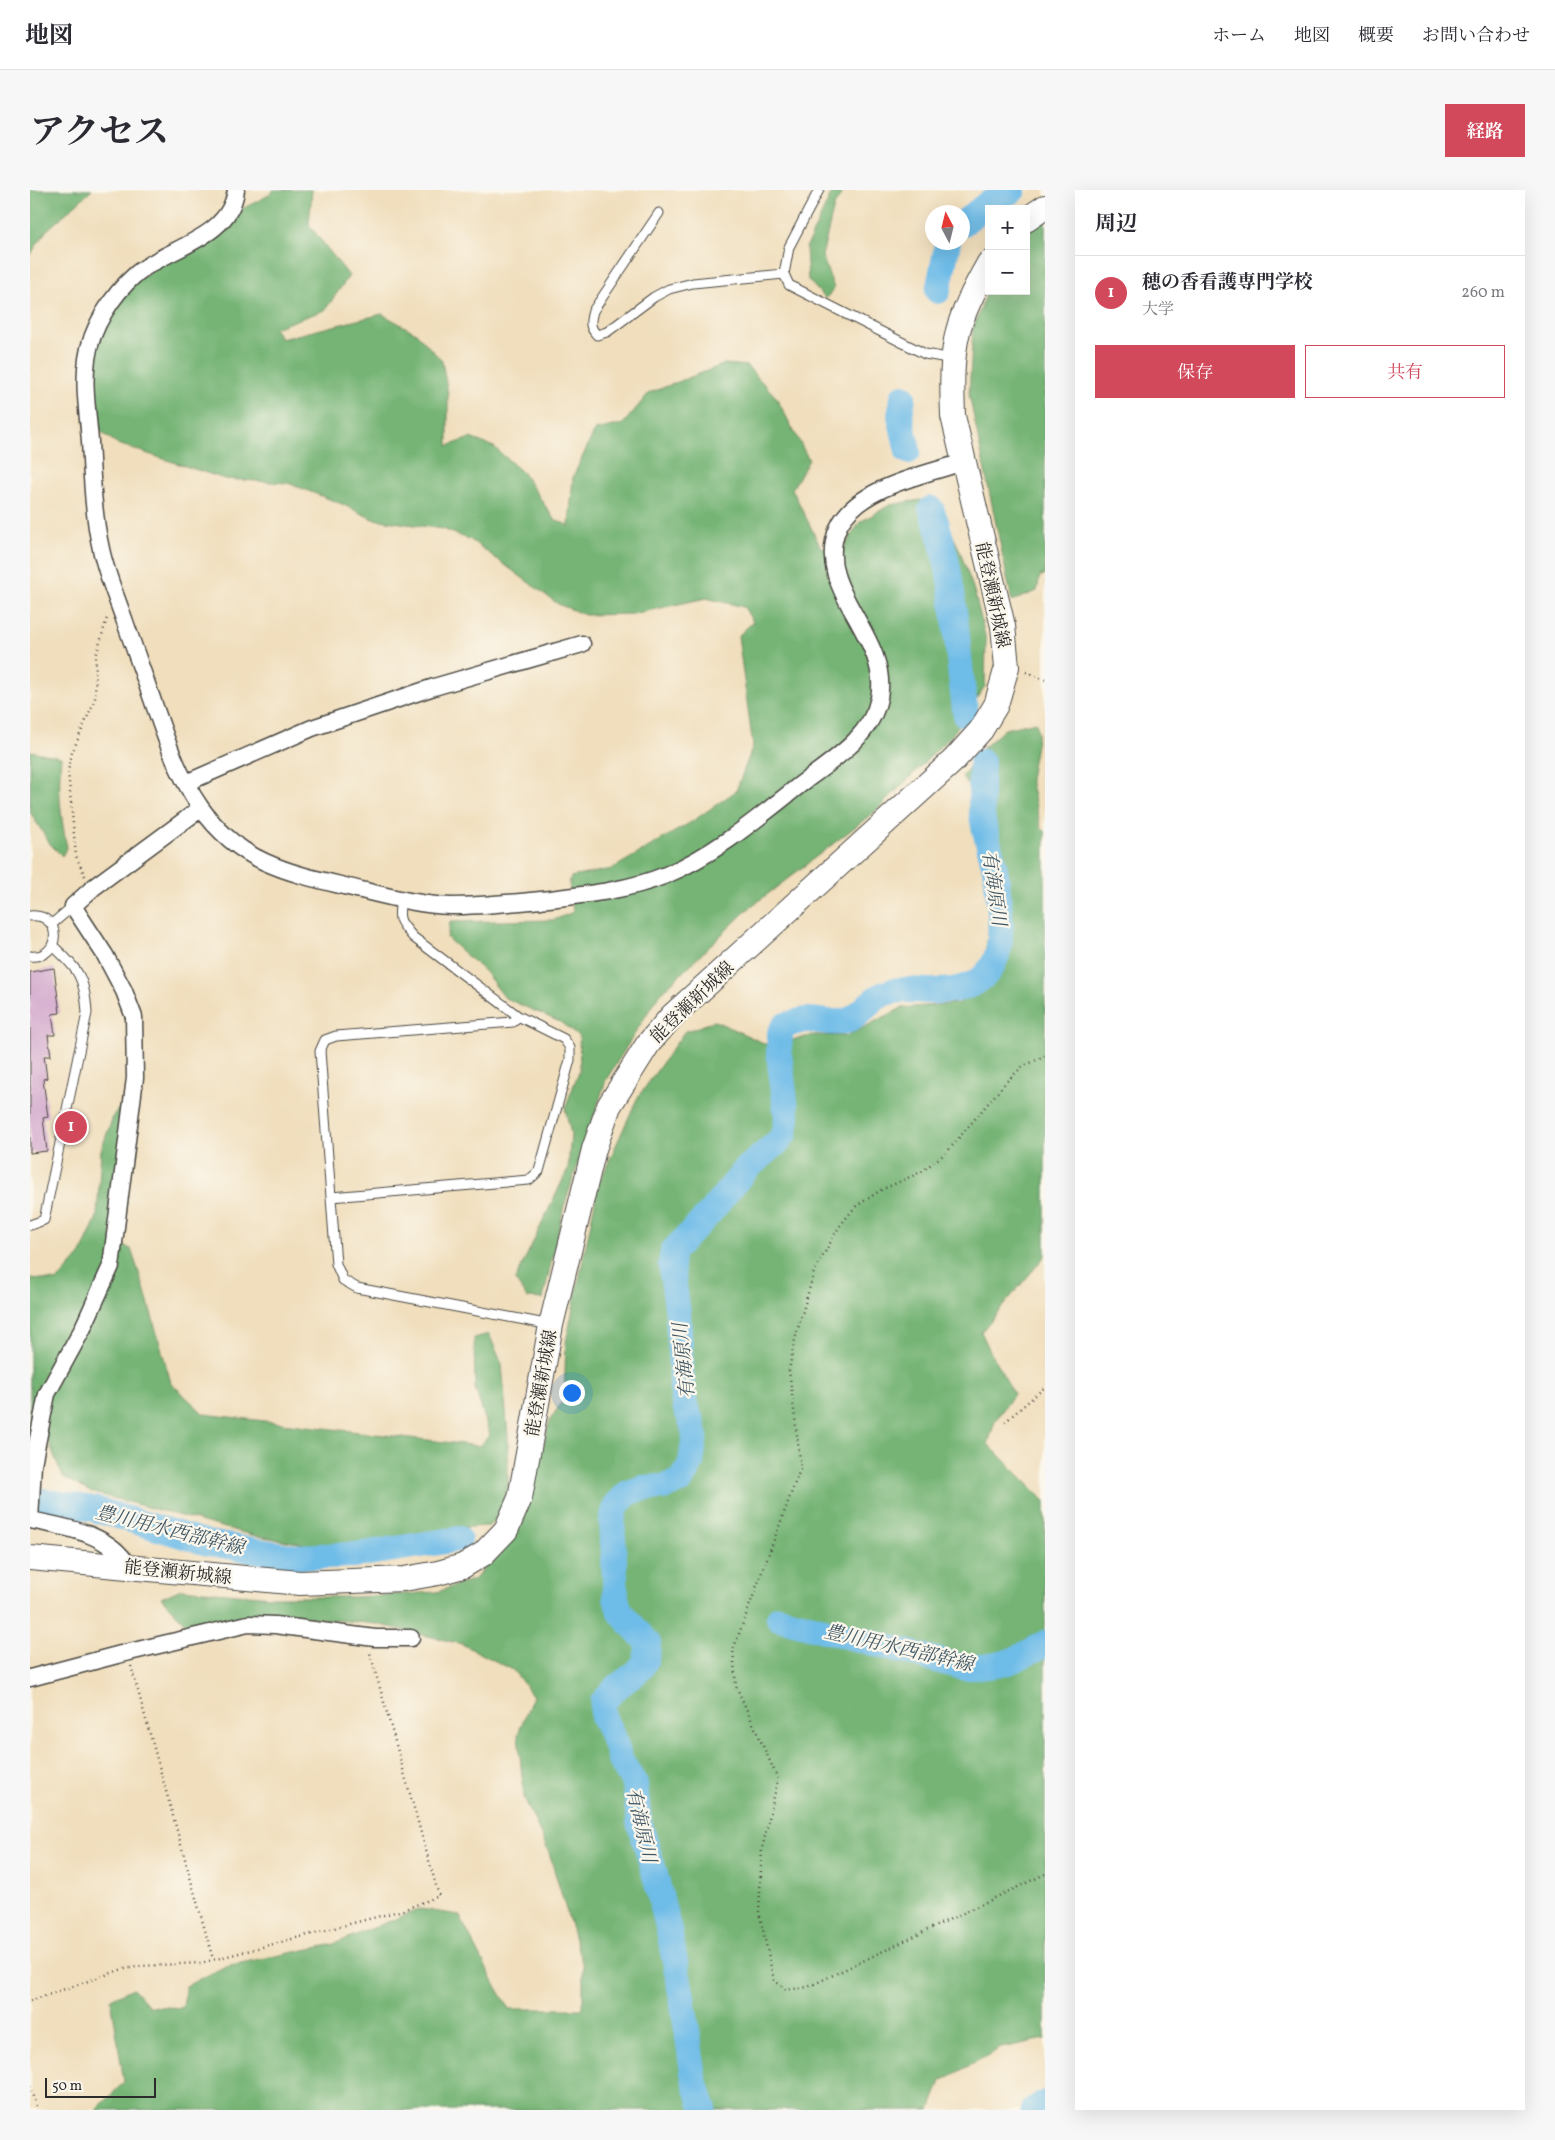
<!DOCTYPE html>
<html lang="ja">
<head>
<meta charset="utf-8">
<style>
	:root { --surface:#fff; --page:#f7f7f7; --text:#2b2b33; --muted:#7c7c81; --line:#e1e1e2; --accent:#d1495b }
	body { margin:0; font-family:Vollkorn,"Noto Serif JP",serif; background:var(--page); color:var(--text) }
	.controls { position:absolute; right:15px; top:15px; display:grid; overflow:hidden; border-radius:0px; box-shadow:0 5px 20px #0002 }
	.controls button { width:45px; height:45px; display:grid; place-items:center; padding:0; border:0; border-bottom:1px solid var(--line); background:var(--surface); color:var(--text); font:25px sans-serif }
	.compass { position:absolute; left:895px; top:15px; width:45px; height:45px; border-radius:50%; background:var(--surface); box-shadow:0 5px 20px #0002; rotate:353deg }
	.scale { position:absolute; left:15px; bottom:12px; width:111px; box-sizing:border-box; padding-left:5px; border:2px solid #2b2b2b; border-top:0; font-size:14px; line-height:18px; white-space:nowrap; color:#2b2b2b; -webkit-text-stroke:4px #fbf7ec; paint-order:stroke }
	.you { position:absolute; left:541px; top:1202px; width:18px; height:18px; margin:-12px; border:4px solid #fff; border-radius:50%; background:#1a73e8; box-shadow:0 0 0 8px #1a73e833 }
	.badge { display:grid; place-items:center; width:32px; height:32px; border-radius:50%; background:var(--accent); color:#fff; font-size:16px; font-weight:700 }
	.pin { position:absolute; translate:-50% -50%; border:2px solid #fff; box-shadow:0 1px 5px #0006 }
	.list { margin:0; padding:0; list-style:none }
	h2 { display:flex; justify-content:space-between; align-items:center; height:65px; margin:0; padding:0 20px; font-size:21px }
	h2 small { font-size:16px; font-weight:400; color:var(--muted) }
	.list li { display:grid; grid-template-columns:32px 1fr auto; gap:15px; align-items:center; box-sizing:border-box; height:75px; padding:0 20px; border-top:1px solid var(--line) }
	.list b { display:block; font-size:19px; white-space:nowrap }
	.list p { margin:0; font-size:16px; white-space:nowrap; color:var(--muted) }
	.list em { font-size:16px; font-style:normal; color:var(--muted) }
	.actions { display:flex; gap:10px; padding:15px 20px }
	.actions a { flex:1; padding:11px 0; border:1px solid var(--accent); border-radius:0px; text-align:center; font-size:18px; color:var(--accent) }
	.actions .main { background:var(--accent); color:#fff }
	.map { position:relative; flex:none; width:1015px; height:1920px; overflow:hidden; border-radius:0px }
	header { display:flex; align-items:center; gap:30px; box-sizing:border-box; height:70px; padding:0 25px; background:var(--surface); border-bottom:1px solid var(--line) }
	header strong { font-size:24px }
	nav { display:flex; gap:28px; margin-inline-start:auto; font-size:18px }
	.intro { display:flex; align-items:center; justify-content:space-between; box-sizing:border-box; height:120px; padding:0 30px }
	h1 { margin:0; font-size:35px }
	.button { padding:12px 22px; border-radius:0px; background:var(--accent); color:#fff; font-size:18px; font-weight:700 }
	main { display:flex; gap:30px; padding:0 30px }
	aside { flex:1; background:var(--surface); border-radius:0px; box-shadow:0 5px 20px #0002 }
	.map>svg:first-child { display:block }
</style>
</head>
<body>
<header>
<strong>地図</strong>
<nav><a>ホーム</a><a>地図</a><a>概要</a><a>お問い合わせ</a></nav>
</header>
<div class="intro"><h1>アクセス</h1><a class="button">経路</a></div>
<main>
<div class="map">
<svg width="1015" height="1920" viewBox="0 0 1015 1920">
	<rect width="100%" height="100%" fill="#fbf7ec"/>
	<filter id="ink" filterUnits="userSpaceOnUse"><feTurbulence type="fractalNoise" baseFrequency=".02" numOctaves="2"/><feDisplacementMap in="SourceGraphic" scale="10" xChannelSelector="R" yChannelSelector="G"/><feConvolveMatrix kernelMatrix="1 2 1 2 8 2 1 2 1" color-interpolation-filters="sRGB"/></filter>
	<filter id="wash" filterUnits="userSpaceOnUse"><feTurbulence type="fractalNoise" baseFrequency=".0096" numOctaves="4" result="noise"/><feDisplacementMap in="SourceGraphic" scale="20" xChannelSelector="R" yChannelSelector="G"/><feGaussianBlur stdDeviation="1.12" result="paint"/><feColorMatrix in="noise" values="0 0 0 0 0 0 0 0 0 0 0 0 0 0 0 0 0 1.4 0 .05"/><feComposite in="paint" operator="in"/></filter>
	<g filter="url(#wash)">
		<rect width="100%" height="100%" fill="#f0debc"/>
		<path fill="#75b475" stroke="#507050" d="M0 0H62L16 41 0 65Z
			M243 0H282L279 35 319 86 295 120 244 138 251 149 352 124 386 143 412 171 418 204V256L440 248 464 257 493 283 524 329 539 336 543 287 565 240 593 234 619 203 695 174 717 176 746 207 779 270 762 299 791 358 814 357 830 332 860 315 890 310 910 317 930 361 945 404 956 450 955 496 922 545 847 620 717 720 628 806 576 890 534 1016 513 1109 497 1108 485 1090 538 979 541 944 535 918 550 879 549 846 530 832 475 808 455 782 417 748 420 732 524 730 543 722 539 693 541 687 582 679 663 631 706 601 723 556 708 446 723 432 714 417 676 408 603 424 555 425 528 414 441 350 413 339 343 329 312 314 258 293 195 289 88 254 68 240 60 207 61 171 82 118 112 87 152 60 193 44 210 20 239 5Z
			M803 0H814L804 16 792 66 804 98 796 109 778 90 776 58Z
			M1015 23V385L1010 386 1007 401 982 411 939 204 943 138 959 97V101H996V40Z
			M1006 532 1008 543 1000 589 1011 638 1015 641V1066L951 1142 962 1165 984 1204 965 1231 958 1254 1015 1311V1849L971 1858 911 1891 900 1920H66L94 1892 81 1809 103 1798 119 1816 153 1818 156 1796 196 1776 304 1754 390 1719 429 1725 463 1791 480 1819H553V1776L519 1663 494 1607 488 1544 503 1506 483 1480 432 1454 347 1434 245 1424 159 1437 131 1408 151 1399 241 1407H326L407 1402 445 1389 492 1335 520 1230 534 1209 536 1152 569 993 607 909 654 842 685 831 738 855 785 845 816 846 872 818 930 813 954 772 963 710 960 654 952 612 932 587 954 557 975 539Z
			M0 561 31 567C28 599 30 625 37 657L32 666 20 654 0 622Z
			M96 911 81 1050 101 1059 115 1101 141 1193 174 1224 449 1256 460 1245 445 1198 444 1148 459 1144 472 1174 478 1247V1297L469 1325 459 1336 421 1338 298 1358 222 1345 61 1302 33 1287 15 1243 0 1244V1090L1 1088 27 1091 51 1064 67 1027 71 960 84 924Z"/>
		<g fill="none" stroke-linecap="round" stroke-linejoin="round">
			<path stroke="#6ebce8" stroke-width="26" d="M932 34 956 15 983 0
				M908 101 918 52
				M873 207 870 226 878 261
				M901 319C927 383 925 456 936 525
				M0 1309 64 1319 178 1353 265 1367 326 1365 429 1349
				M749 1428 932 1477C969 1478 983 1473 1015 1453
				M674 1920 664 1888 652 1807 639 1741 624 1681 609 1632 605 1594 590 1570 584 1549 573 1527V1512C577 1508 581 1502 586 1498 605 1482 618 1481 618 1453L590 1422 586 1408 582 1330 586 1315 598 1303 613 1298 633 1297 651 1291 661 1273 665 1245 662 1233 655 1216 652 1199 648 1124 641 1074 643 1061 679 1024 716 979 747 953 755 943 757 927 749 864 750 843 755 835C762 834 770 830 777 830 791 830 806 835 819 830 837 821 839 807 863 801 877 798 893 802 908 801 980 799 973 745 967 692 965 669 955 648 952 625 950 607 951 589 952 572
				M1003 1920 1015 1913"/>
		</g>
		<g id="blocks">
			<path fill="#d1a5cc" d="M24 778 30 823 22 824 25 845H18L21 866H14L17 888 13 889 18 927 13 928 17 961 0 963V782Z"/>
		</g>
	</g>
	<g filter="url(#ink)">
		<use href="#blocks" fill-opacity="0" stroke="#494641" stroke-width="1"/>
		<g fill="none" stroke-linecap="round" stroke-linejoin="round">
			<g stroke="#494641" stroke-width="11">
				<path id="lane" d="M789 0 759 57 754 84 759 95 895 164 923 169
					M629 23 563 121C560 132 559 137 567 145L577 142 624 107 639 99 663 93 754 84
					M0 726C34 723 31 770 0 766
					M22 734 43 716
					M488 826 483 832 306 846 295 850 290 861 306 1074 313 1090 327 1098 521 1135
					M301 1007 499 990 509 981 540 870V858L534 849 488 826 383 747C370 732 367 730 371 710
					M0 1035 14 1030 57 823C55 787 48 779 22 755"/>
			</g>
			<g stroke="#494641" stroke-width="19">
				<path id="street" d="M206 0C200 49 138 57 106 84 82 105 61 138 57 169 53 196 58 224 60 251 62 287 63 324 71 359 76 383 86 406 94 429 107 466 120 503 133 540 152 595 180 647 235 672 266 686 299 692 331 700 360 707 390 715 421 716 451 716 481 713 511 710 553 705 597 701 636 685 686 664 729 627 771 594 801 571 841 548 849 508 861 445 782 400 808 338 826 297 895 285 933 272
					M156 593 282 538 404 497 552 454
					M0 1330 3 1274 17 1204 52 1140 81 1076 105 888 104 827 94 801 75 765 43 716 64 697 170 619
					M0 1330C35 1337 80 1343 99 1377
					M0 1488 91 1464 218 1434 245 1435 345 1448H381"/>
			</g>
			<g stroke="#494641" stroke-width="26">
				<path id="secondary" d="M996 30 1015 17
					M0 1368 270 1393 374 1389 408 1383 433 1376 453 1364 476 1340 490 1308 521 1135 564 959 579 916 618 854 642 826 923 571 951 540 966 515 977 477 973 436 923 226C922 198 921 169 928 141 934 118 947 94 959 73"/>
			</g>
			<path stroke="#494641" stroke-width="2.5" stroke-dasharray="1 4" stroke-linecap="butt" d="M996 482 1015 490
				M55 686 46 666 38 581 42 563 65 509 66 466 77 428
				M1015 866 992 877 977 891 917 962 891 982 851 1000 825 1017 809 1037 784 1082 765 1149 759 1180 771 1277 703 1460 706 1496 748 1589 732 1659 729 1722 744 1790 756 1800 778 1797 1015 1684
				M975 1232 1015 1197
				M101 1476 183 1769
				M0 1811 90 1780 111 1776 171 1773 373 1720 409 1706 340 1463
				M0 1896 7 1920"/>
			<use href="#lane" stroke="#fff" stroke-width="9"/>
			<use href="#street" stroke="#fff" stroke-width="16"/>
			<use href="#secondary" stroke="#fff" stroke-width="24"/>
		</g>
	</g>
	<g text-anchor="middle" stroke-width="4.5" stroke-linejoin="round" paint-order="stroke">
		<g font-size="18" fill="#2b2b2b" stroke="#fbf7ec">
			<text transform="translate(963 405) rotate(78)" y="6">能登瀬新城線</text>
			<text transform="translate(662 812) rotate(-44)" y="6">能登瀬新城線</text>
			<text transform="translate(511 1193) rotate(-80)" y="6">能登瀬新城線</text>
			<text transform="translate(148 1382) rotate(6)" y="6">能登瀬新城線</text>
		</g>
		<g font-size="19" font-style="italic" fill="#3f5664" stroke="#fbf7ec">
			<text transform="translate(965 698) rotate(82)" y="7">有海原川</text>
			<text transform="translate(653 1171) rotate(-96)" y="7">有海原川</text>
			<text transform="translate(140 1339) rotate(14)" y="7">豊川用水西部幹線</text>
			<text transform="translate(869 1457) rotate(13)" y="7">豊川用水西部幹線</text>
			<text transform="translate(612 1635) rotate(77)" y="7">有海原川</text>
		</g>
	</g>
</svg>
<div class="controls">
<button>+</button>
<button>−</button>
</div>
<svg class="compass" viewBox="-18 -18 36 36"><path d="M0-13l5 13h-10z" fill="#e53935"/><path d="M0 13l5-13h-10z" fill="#7c7c81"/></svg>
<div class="scale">50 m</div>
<div class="you"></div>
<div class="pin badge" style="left:41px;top:937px">1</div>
</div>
<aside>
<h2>周辺<small></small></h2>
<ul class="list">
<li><span class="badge">1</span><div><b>穂の香看護専門学校</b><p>大学</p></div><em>260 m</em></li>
</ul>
<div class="actions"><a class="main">保存</a><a>共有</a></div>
</aside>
</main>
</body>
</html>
